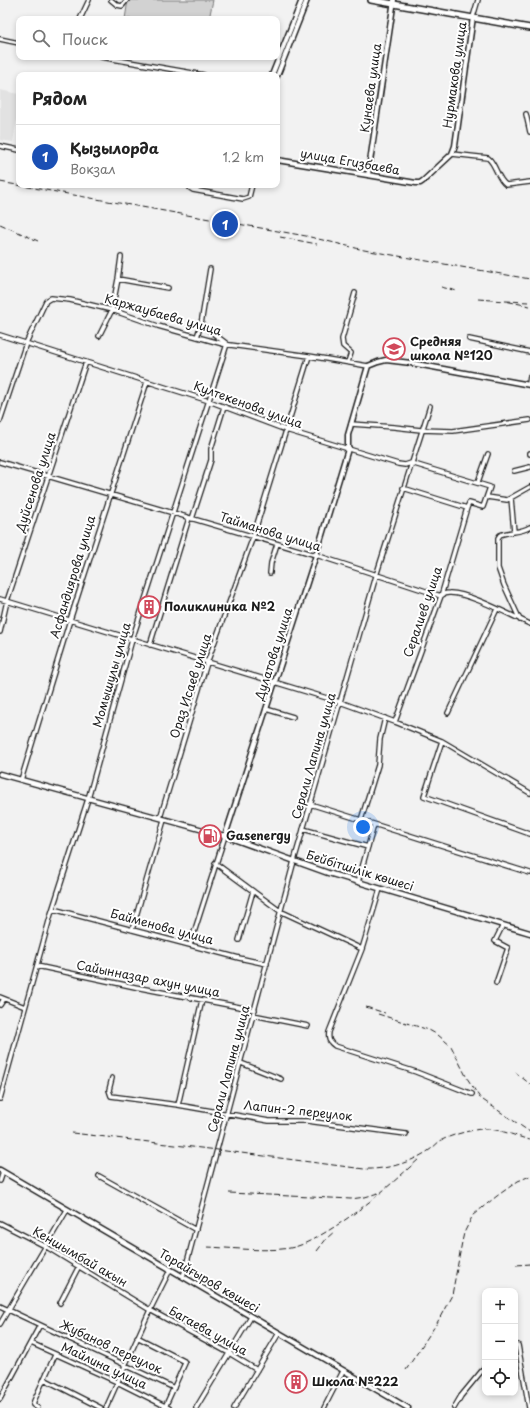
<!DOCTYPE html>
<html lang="ru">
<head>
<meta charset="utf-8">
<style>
	:root { --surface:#fff; --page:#f6f6f6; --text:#222; --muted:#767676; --line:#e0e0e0; --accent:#d1495b }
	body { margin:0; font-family:"Playpen Sans",sans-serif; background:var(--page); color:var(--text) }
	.controls { position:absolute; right:12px; bottom:12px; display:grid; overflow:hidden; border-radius:8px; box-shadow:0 2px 6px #0003 }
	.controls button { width:36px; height:36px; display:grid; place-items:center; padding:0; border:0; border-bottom:1px solid var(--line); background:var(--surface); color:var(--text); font:20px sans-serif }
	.you { position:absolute; left:363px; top:827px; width:14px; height:14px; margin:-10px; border:3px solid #fff; border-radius:50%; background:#1a73e8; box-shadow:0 0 0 6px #1a73e833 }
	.badge { display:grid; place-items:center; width:26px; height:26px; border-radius:50%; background:var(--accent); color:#fff; font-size:13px; font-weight:700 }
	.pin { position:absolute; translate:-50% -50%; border:2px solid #fff; box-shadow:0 1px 4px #0006 }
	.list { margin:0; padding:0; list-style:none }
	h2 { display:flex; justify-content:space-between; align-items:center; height:52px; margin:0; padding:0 16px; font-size:17px }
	h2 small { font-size:13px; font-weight:400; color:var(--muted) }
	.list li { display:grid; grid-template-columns:26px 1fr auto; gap:12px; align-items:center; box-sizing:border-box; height:64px; padding:0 16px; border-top:1px solid var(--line) }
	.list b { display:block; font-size:15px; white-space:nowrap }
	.list p { margin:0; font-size:13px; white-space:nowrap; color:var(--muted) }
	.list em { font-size:13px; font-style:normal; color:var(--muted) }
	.icon { flex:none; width:22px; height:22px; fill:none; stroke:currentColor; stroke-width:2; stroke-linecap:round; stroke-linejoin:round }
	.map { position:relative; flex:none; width:530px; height:1408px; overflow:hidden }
	.search { position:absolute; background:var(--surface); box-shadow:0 2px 6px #0003; left:16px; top:16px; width:264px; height:44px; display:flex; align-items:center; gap:10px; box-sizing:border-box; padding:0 14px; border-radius:8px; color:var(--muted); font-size:15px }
	.panel { position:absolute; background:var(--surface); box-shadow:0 2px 6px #0003; left:16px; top:72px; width:264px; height:116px; border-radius:8px }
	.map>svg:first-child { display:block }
</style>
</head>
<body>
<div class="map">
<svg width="530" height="1408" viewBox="0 0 530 1408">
	<rect width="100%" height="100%" fill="#f2f2f2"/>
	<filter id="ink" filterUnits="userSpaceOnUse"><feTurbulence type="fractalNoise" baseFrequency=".025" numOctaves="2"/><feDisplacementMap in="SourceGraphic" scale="8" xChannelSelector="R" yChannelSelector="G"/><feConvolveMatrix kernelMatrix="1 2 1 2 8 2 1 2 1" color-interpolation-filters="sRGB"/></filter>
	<g filter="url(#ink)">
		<path fill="#e2e2e2" d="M0 90 19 94V107L13 142 0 140Z"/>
		<path fill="#d2d2d2" stroke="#777" d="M128 0H213L209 19H125Z"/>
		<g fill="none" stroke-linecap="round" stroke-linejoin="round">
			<g stroke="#1c1c1c" stroke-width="6">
				<path id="minor" d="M111 0 117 5 122 6 127 0
					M473 17 478 0
					M80 19 89 0
					M0 39 19 43
					M101 57 204 75
					M526 114 530 132
					M0 146 19 150
					M452 154 488 158C496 164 497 179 506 185L530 182
					M189 185 190 188 193 190 243 199 249 197 252 185
					M118 279 168 288
					M0 335 209 401 286 430 398 464 405 465 411 463 490 487 483 507 469 503 467 508 441 596 395 722
					M99 336 112 310 118 279 121 257
					M197 337 201 324
					M469 339 530 352
					M348 362 351 353 343 346 342 339 355 293
					M529 384 530 376
					M0 421 26 343 46 301 51 298 70 300 112 310 158 326 223 344 309 356 368 366
					M351 424 394 427 421 430 453 431 530 420
					M530 453V454
					M0 462 316 555 441 596C443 594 446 593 449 593 468 592 512 616 530 624
					M514 471 530 467
					M478 482 488 454
					M403 488 467 508
					M487 497 507 500 530 487
					M511 498 514 532
					M192 519 211 460V449L224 407
					M270 573 271 563 277 544
					M0 599 340 702 395 722 442 741 530 793
					M520 620 504 585 498 568V538L500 535C510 531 521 533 530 527
					M0 632 7 601 86 362
					M150 645 189 518
					M266 709 293 717
					M448 713 497 609
					M442 741 424 796 530 834
					M21 780 70 620 147 382
					M310 804 530 873
					M160 818 207 663 253 537 309 356
					M361 820 378 765 380 739 385 718
					M303 829 368 847
					M215 863 280 911 362 949
					M358 882 374 825
					M380 889 362 949 329 1032C328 1039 329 1042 335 1046L416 1072 472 1094
					M53 909 239 958 267 964
					M132 930 164 820
					M239 940 253 891
					M190 945 225 836
					M37 966 135 987 255 1010
					M496 983 508 948 495 941 503 925
					M0 997 25 1007
					M0 1005 4 999
					M253 1015 308 1026
					M241 1063 281 1079
					M112 1078 109 1090 111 1096 178 1105 269 1121H307L406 1134
					M0 1099 51 914 88 799 132 640 227 344 201 324 210 269
					M178 1105 202 1000
					M99 1176 196 1230
					M0 1181 3 1172
					M0 1223 45 1246 150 1310 229 1353 257 1370
					M183 1277 294 861 340 702 376 576 430 406
					M60 1303 79 1266
					M0 1306 174 1388
					M0 1324 67 1210
					M137 1337 184 1361 185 1363 165 1407
					M31 1343 117 1382 169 1408
					M515 1345H518L529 1408
					M44 1379 101 1408
					M0 1399 40 1325
					M38 1408 33 1405 34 1401 55 1355
					M106 1408 150 1310 170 1270
					M196 1408 251 1317
					M234 1408 279 1333
					M324 1408 343 1371
					M454 1408 461 1396 485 1367"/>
			</g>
			<g stroke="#1c1c1c" stroke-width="7">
				<path id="tertiary" d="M272 75 302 0
					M277 76 307 0
					M277 160 416 183H420L423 181 452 154 455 146 473 17
					M368 175 394 0
					M0 774 225 836 328 873 530 933
					M225 836 316 555 348 449V435L368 366 378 362 386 360 411 363 530 385
					M0 1170 408 1408"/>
			</g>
			<g stroke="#1c1c1c" stroke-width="8">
				<path id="secondary" d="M371 0 530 28"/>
			</g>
			<use href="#minor" stroke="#fff" stroke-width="3.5"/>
			<use href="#tertiary" stroke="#fff" stroke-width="4"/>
			<use href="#secondary" stroke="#fff" stroke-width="5"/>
			<path stroke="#1c1c1c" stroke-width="1" stroke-dasharray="6 3" stroke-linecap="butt" d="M0 182 306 236 364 250 530 279
				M0 224 38 241
				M280 237 317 244
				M441 287 457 291
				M478 299 505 301
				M529 302 505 301 530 306
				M366 1007 385 1013
				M378 1014 429 1030 438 1035 451 1046 467 1078 480 1098 530 1132
				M515 1072 530 1084
				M72 1133 218 1150 364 1169C386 1170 410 1163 428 1151 433 1148 436 1144 440 1141 451 1135 470 1130 482 1129 498 1128 515 1136 530 1140
				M229 1193 351 1199 365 1197 378 1193
				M207 1247C233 1248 265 1252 290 1248 302 1246 314 1239 326 1232 360 1212 389 1186 419 1159
				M317 1251 327 1238 335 1231
				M516 1265 530 1264
				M406 1370 437 1323 452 1295 462 1242 464 1233 473 1215 497 1196 518 1181 530 1176"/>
		</g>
	</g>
	<defs>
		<g id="school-ring" transform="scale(1.15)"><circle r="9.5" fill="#fff" stroke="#d1495b" stroke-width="1.5"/><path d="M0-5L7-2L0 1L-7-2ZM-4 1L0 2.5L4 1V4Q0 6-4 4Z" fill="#d1495b"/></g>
		<g id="building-ring" transform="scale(1.15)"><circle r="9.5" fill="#fff" stroke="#d1495b" stroke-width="1.5"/><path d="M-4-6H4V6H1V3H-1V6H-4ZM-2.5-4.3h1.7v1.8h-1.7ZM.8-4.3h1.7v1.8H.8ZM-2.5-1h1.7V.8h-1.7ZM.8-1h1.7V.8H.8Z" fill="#d1495b"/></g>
		<g id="fuel-ring" transform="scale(1.15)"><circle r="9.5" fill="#fff" stroke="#d1495b" stroke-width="1.5"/><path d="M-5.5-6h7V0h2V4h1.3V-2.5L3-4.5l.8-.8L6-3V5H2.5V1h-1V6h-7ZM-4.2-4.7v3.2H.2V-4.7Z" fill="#d1495b"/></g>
	</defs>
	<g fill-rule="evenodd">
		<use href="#school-ring" x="394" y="349"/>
		<use href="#building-ring" x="149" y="607"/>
		<use href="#fuel-ring" x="210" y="836"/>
		<use href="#building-ring" x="296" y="1382"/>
	</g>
	<g text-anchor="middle" stroke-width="4" stroke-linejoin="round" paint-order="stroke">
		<g font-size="12" fill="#1c1c1c" stroke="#fff">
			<text transform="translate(455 75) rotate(-82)" y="4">Нурмакова улица</text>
			<text transform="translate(371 88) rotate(-82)" y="4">Кунаева улица</text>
			<text transform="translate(350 162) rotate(10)" y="4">улица Егизбаева</text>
			<text transform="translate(163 315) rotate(16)" y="4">Каржаубаева улица</text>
			<text transform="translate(248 405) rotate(20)" y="4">Култекенова улица</text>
			<text transform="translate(36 482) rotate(-72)" y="4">Дуйсенова улица</text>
			<text transform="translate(270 532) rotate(17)" y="4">Тайманова улица</text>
			<text transform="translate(73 577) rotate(-73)" y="4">Асфандиярова улица</text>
			<text transform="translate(423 612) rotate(-71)" y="4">Сералиев улица</text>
			<text transform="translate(274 654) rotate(-72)" y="4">Дулатова улица</text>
			<text transform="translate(112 675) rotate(-74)" y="4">Момышулы улица</text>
			<text transform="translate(191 686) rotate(-72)" y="4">Ораз Исаев улица</text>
			<text transform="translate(314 756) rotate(-74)" y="4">Серали Лапина улица</text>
			<text transform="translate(360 871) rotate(17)" y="4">Бейбітшілік көшесі</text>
			<text transform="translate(162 927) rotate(15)" y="4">Байменова улица</text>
			<text transform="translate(148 979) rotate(11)" y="4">Сайынназар ахун улица</text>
			<text transform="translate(229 1069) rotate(-75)" y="4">Серали Лапина улица</text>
			<text transform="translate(298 1111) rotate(6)" y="4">Лапин-2 переулок</text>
			<text transform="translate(80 1257) rotate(30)" y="4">Кеншымбай акын</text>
			<text transform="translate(209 1281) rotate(30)" y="4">Торайғыров көшесі</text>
			<text transform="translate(208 1331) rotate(29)" y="4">Багаева улица</text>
			<text transform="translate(111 1347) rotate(25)" y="4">Жубанов переулок</text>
			<text transform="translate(104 1366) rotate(25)" y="4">Майлина улица</text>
		</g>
		<g font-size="12" font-weight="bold" fill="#1c1c1c" stroke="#fff" text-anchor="start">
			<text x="410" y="346">Средняя<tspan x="410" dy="14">школа №120</tspan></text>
			<text x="164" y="611">Поликлиника №2</text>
			<text x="226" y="840">Gasenergy</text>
			<text x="312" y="1386">Школа №222</text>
		</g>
	</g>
</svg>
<div class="controls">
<button>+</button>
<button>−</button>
<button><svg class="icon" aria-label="locate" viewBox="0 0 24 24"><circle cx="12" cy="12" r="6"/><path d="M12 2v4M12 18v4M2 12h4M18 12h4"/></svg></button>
</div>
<div class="you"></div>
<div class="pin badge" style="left:225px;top:224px;background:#1a4fb4">1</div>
<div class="search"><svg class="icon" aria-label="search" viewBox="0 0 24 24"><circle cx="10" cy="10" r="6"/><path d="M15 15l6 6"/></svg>Поиск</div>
<section class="panel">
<h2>Рядом<small></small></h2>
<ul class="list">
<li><span class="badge" style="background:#1a4fb4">1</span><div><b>Қызылорда</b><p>Вокзал</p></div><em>1.2 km</em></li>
</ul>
</section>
</div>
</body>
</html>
